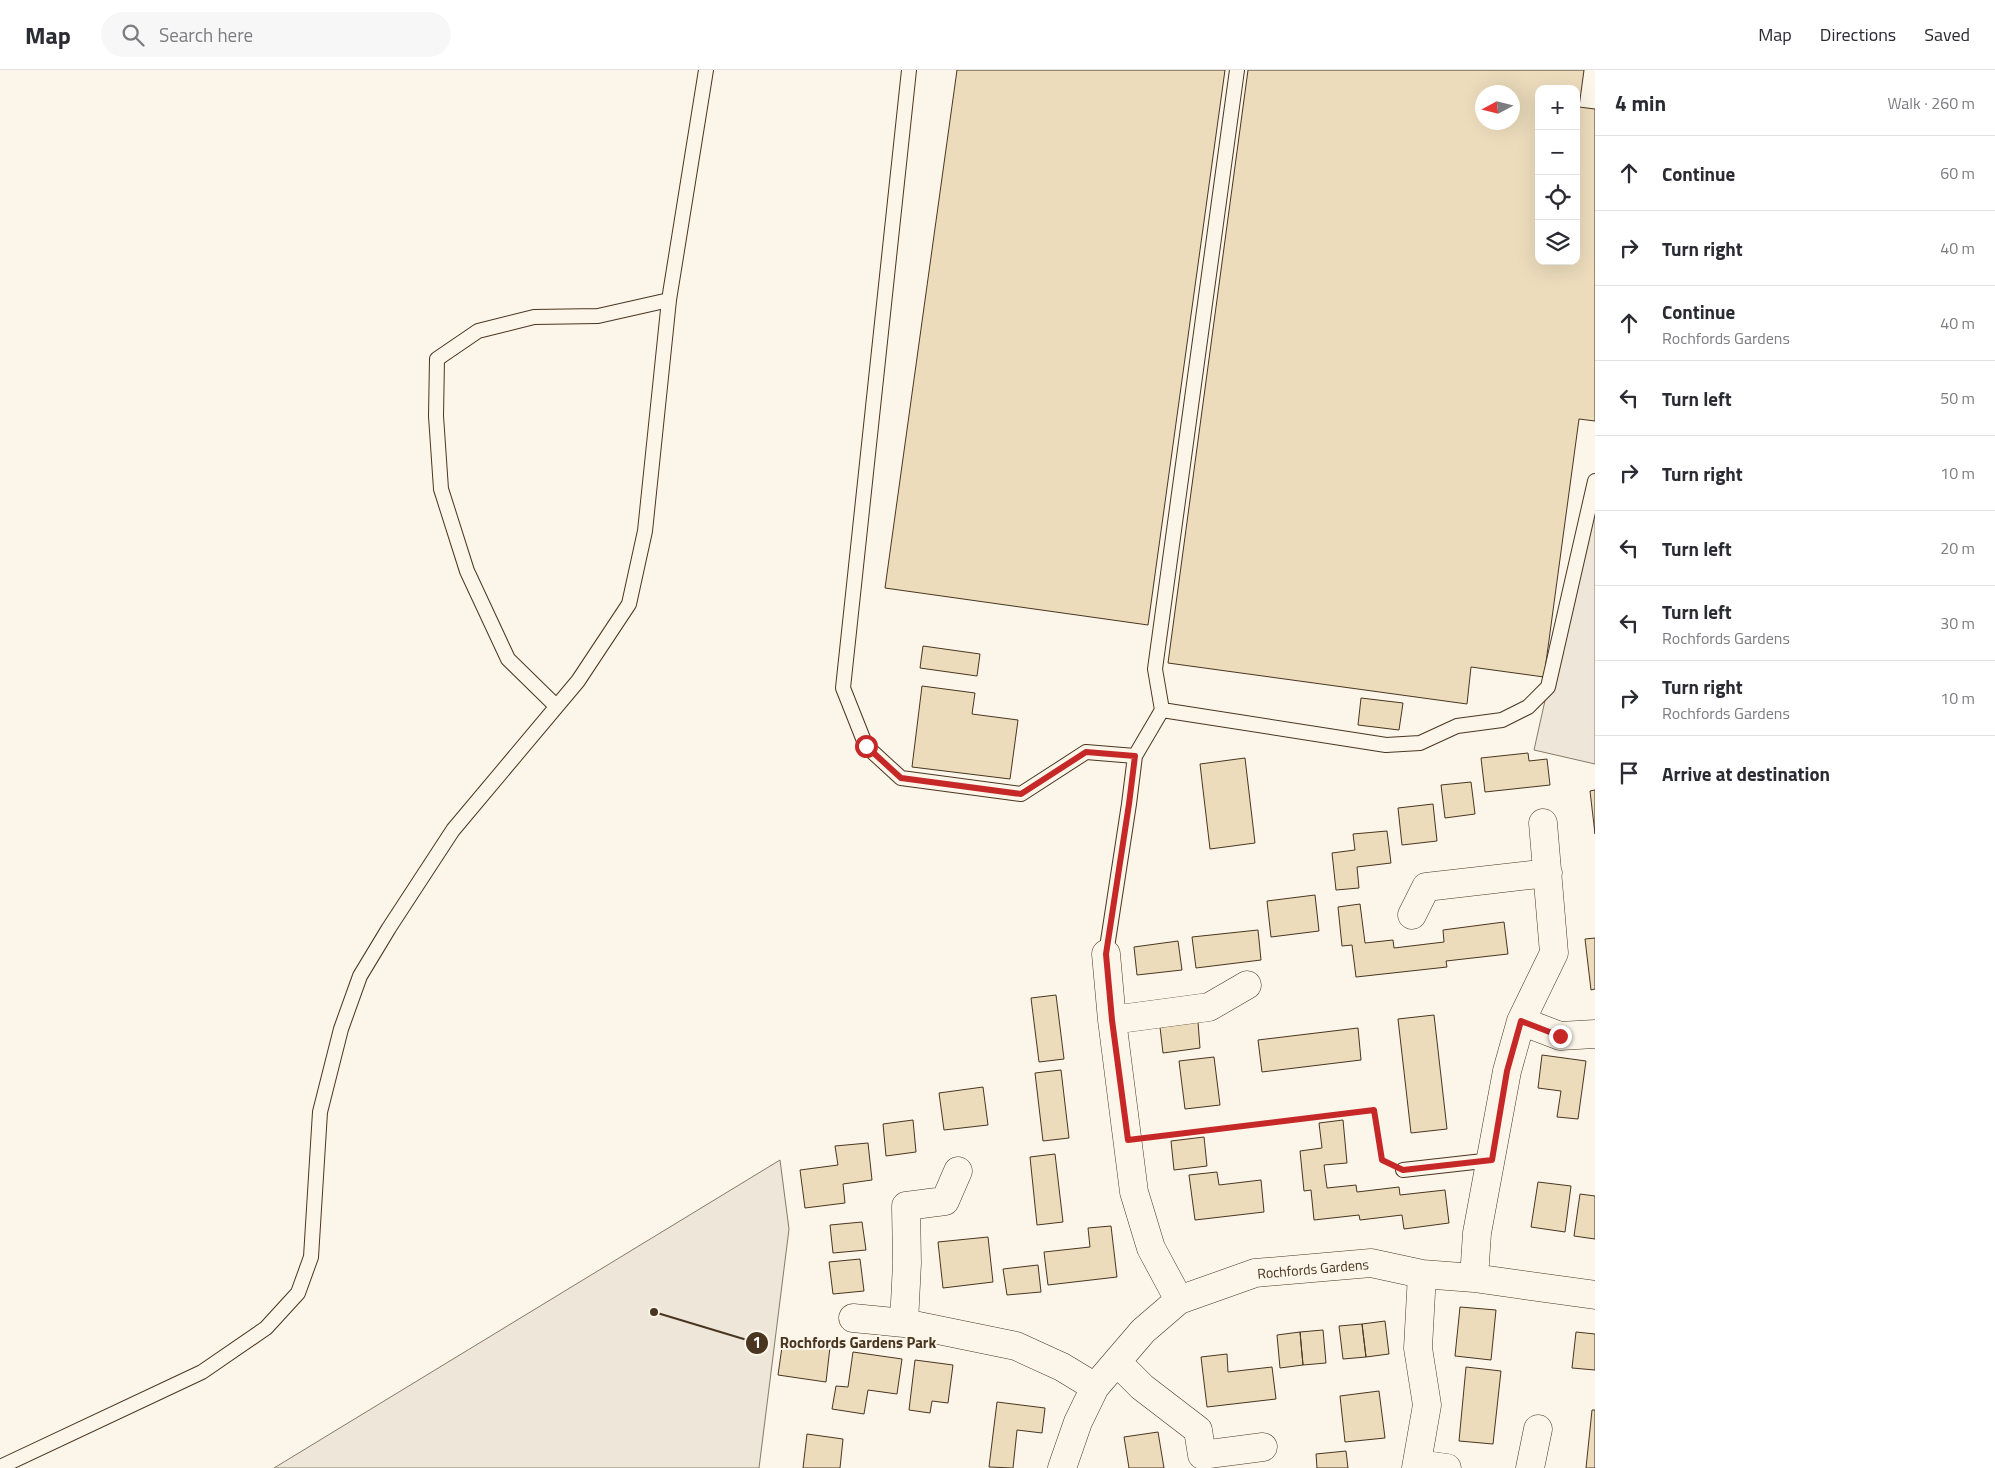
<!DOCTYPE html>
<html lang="en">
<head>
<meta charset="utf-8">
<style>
	:root { --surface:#fff; --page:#f7f7f7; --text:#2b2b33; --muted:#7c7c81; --line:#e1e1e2 }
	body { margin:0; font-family:"Titillium Web",sans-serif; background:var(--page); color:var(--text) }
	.controls { position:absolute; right:15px; top:15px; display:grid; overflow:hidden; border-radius:10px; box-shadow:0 5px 20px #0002 }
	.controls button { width:45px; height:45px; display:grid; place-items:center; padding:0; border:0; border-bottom:1px solid var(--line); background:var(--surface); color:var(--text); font:25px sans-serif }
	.compass { position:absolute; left:1475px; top:15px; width:45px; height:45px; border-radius:50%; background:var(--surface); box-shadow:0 5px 20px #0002; rotate:263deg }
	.stop { position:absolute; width:15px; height:15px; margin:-11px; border:4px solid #c62828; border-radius:50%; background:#fff }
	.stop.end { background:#c62828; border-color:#fff; box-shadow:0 1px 5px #0008 }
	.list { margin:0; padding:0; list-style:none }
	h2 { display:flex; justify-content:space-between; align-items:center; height:65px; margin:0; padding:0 20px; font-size:21px }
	h2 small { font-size:16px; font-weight:400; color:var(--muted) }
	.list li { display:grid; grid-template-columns:32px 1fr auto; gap:15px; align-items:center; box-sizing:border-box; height:75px; padding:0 20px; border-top:1px solid var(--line) }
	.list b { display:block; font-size:19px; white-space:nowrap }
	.list p { margin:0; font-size:16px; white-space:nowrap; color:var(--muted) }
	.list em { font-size:16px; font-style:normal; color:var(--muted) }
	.icon { flex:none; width:28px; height:28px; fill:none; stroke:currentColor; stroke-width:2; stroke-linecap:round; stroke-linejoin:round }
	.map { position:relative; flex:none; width:1595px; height:1398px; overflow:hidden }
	header { display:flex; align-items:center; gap:30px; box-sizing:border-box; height:70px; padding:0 25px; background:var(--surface); border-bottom:1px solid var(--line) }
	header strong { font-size:24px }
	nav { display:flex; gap:28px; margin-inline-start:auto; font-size:18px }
	.search { width:350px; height:45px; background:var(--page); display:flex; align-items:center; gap:12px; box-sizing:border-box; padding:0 18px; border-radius:28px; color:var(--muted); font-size:19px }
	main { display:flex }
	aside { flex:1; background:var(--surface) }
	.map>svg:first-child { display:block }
</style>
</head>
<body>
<header>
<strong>Map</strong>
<div class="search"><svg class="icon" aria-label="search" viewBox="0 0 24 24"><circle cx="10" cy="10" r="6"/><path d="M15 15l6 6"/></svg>Search here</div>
<nav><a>Map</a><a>Directions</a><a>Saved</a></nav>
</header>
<main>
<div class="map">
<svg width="1595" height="1398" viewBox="0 0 1595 1398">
	<rect width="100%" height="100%" fill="#fbf6e9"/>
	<path fill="#ede6d9" stroke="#887966" d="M1595 405V694L1534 680Z
		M780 1090 789 1159 759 1398H274Z"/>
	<path fill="#ecdcbc" stroke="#4a3520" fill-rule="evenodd" d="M957 0H1225L1148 555 885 518Z
		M1248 0H1584L1579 37 1595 39V351L1579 349 1544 607 1471 597 1467 634 1168 593ZM1539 19H1576V191H1539ZM1482 22H1512V52H1482Z
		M923 576 980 584 977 606 920 598Z
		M922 616 975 623 972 644 1018 650 1010 709 912 697Z
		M1361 628 1403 633 1399 660 1358 655Z
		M1528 683 1529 691 1547 689 1550 715 1485 722 1481 688Z
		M1245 688 1255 773 1210 779 1200 694Z
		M1471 712 1475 744 1445 748 1441 715Z
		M1595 720V764L1590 721Z
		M1433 734 1437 771 1402 775 1398 738Z
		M1387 761 1391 793 1357 797 1359 818 1336 820 1332 783 1355 780 1353 764Z
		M1315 825 1319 861 1271 867 1267 831Z
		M1360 834 1365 873 1393 870 1394 878 1444 872 1443 860 1504 852 1508 884 1446 891 1447 897 1356 907 1352 875 1342 876 1338 837Z
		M1258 860 1261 890 1196 898 1192 867Z
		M1595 868V919L1591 920 1585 869Z
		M1178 871 1182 900 1137 905 1134 877Z
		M1056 925 1064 989 1039 992 1031 928Z
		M1434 945 1447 1059 1411 1063 1398 949Z
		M1198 952 1200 978 1163 983 1160 957Z
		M1358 958 1361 990 1262 1002 1258 970Z
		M1542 985 1586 991 1578 1049 1557 1047 1561 1021 1538 1018Z
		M1214 987 1220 1035 1185 1039 1179 991Z
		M1061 1000 1069 1068 1043 1071 1035 1003Z
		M983 1017 988 1055 944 1060 939 1023Z
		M913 1050 916 1082 886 1086 883 1054Z
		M1343 1050 1347 1093 1324 1095 1327 1118 1356 1115 1357 1122 1399 1117 1400 1125 1445 1120 1449 1153 1404 1159 1402 1145 1360 1150 1359 1145 1314 1150 1311 1120 1304 1121 1300 1081 1322 1078 1319 1053Z
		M1204 1067 1207 1096 1174 1100 1171 1071Z
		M868 1073 872 1110 843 1114 845 1133 805 1138 800 1100 838 1095 835 1076Z
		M1055 1084 1063 1152 1037 1155 1030 1087Z
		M1217 1102 1219 1115 1261 1110 1264 1142 1195 1150 1189 1105Z
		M1538 1112 1571 1116 1565 1162 1531 1157Z
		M1580 1124 1595 1126V1169L1574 1166Z
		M862 1152 866 1180 833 1183 830 1155Z
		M1111 1156 1117 1207 1048 1215 1044 1182 1090 1177 1088 1158Z
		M988 1167 993 1212 943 1218 938 1172Z
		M860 1189 864 1221 833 1224 829 1192Z
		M1038 1195 1041 1222 1007 1225 1003 1199Z
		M1460 1237 1496 1240 1491 1290 1455 1286Z
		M1385 1251 1389 1284 1366 1287 1362 1254Z
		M1362 1254 1366 1287 1343 1289 1339 1256Z
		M1323 1260 1326 1293 1303 1295 1300 1262Z
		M1300 1262 1303 1295 1280 1298 1277 1265Z
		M1576 1262 1595 1264V1300L1572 1298Z
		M783 1270 830 1277 826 1312 778 1305Z
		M853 1282 902 1289 897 1324 868 1320 864 1344 832 1339 836 1316 848 1317Z
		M1227 1284 1228 1302 1272 1297 1276 1329 1207 1337 1201 1287Z
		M915 1290 953 1295 948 1333 932 1331 930 1343 909 1340Z
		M1466 1297 1501 1301 1493 1374 1459 1371Z
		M1379 1321 1385 1368 1345 1372 1340 1326Z
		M997 1332 1045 1338 1042 1363 1017 1360 1013 1398 989 1397Z
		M1592 1340H1595V1398H1586Z
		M1158 1362 1164 1398H1129L1124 1367Z
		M807 1364 843 1369 840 1398H803Z
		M1346 1381 1348 1398H1317L1316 1384Z"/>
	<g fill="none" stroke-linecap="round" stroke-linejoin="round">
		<g stroke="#4a3520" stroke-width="16">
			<path id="service" d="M909 0 843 618 866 676 901 708 1021 724 1086 682 1135 686
				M556 636 508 589 467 501 441 419 436 346 437 289 478 261 534 247 598 246 669 230
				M1162 640 1386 675 1420 673 1457 656 1502 650 1528 637 1548 617 1595 411
				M1106 884 1129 734 1135 686 1162 640 1155 599 1237 0
				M1403 1100 1492 1090
				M0 1397 202 1302 266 1258 298 1223 311 1187 320 1042 341 959 360 906 389 858 453 760 578 611 629 534 645 461 669 230 706 0"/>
		</g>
		<g stroke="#4a3520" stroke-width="29">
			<path id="minor" d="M1412 845 1426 817 1548 803
				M1106 884 1112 950 1134 1122 1151 1178 1179 1230
				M1112 950 1209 937 1247 915
				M1521 951 1560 966 1595 964
				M1474 1208 1477 1163 1507 1001 1521 951 1554 883 1543 753
				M853 1248 904 1253 1016 1276 1062 1297 1095 1317
				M904 1253 907 1193 906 1136 945 1131 958 1101
				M1117 1292 1142 1317 1198 1360 1202 1385 1263 1377
				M1417 1394 1447 1398
				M1062 1398 1078 1352 1095 1317 1143 1261 1179 1230 1255 1203 1371 1193 1422 1204 1474 1208 1595 1225
				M1416 1398 1427 1335 1418 1278 1422 1204
				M1530 1398 1538 1359"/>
		</g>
		<path stroke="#7f6f5c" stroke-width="3" stroke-dasharray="4 2.5" stroke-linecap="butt" d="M1156 1066 1374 1040 1383 1091"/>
		<use href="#service" stroke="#fbf6e9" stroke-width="14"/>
		<use href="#minor" stroke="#fbf6e9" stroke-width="28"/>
	</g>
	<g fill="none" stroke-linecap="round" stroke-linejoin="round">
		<path stroke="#c62828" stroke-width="6" d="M866 676 901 708 1021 724 1086 682 1135 686 1129 734 1106 884 1112 950 1128 1070 1374 1040 1382 1090 1403 1100 1492 1090 1507 1001 1521 951 1560 966"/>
	</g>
	<g text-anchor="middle" stroke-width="4" stroke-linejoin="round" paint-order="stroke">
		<g font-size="14" fill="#4a3520" stroke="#fbf6e9">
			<text transform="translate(1313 1199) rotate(-5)" y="5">Rochfords Gardens</text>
		</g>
	</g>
	<path fill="none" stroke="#4a3520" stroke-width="2" d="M654 1242L757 1273"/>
	<g fill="#4a3520" stroke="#fbf6e9" stroke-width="2">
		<circle cx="654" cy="1242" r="5"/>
		<circle cx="757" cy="1273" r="12"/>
	</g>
	<g font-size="15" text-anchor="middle" font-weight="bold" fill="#fff">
		<text x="757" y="1278">1</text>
	</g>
	<g font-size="15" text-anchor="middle" font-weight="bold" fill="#4a3520" stroke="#fbf6e9" stroke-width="4" stroke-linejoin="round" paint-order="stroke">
		<text x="858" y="1278">Rochfords Gardens Park</text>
	</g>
</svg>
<div class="controls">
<button>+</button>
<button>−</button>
<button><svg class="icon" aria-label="locate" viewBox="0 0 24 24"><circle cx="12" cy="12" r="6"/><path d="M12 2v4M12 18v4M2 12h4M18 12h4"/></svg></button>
<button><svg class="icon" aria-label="layers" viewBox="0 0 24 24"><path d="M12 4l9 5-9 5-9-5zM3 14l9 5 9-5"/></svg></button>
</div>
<svg class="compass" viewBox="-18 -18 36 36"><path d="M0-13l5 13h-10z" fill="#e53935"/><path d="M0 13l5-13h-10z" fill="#7c7c81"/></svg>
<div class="stop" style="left:866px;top:676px"></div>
<div class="stop end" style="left:1560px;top:966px"></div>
</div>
<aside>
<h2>4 min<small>Walk · 260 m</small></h2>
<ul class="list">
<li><svg class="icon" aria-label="ahead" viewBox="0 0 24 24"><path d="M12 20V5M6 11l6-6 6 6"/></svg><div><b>Continue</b></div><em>60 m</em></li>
<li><svg class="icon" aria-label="right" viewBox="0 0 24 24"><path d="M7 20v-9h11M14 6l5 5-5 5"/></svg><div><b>Turn right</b></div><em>40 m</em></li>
<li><svg class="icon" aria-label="ahead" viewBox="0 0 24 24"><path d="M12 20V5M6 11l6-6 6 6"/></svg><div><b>Continue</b><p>Rochfords Gardens</p></div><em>40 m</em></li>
<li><svg class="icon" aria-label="left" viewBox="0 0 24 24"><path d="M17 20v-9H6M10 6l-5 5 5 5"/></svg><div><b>Turn left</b></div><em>50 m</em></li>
<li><svg class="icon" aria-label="right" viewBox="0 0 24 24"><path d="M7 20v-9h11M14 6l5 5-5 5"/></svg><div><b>Turn right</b></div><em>10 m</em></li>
<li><svg class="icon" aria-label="left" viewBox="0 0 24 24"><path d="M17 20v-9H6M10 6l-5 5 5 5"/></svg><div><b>Turn left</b></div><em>20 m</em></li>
<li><svg class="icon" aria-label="left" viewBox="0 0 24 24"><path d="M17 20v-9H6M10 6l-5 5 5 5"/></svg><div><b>Turn left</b><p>Rochfords Gardens</p></div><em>30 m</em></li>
<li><svg class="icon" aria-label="right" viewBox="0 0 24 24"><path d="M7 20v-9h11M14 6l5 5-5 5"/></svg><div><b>Turn right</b><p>Rochfords Gardens</p></div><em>10 m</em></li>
<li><svg class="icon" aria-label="arrive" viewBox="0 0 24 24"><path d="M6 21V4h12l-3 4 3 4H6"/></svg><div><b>Arrive at destination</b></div></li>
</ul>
</aside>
</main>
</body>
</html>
